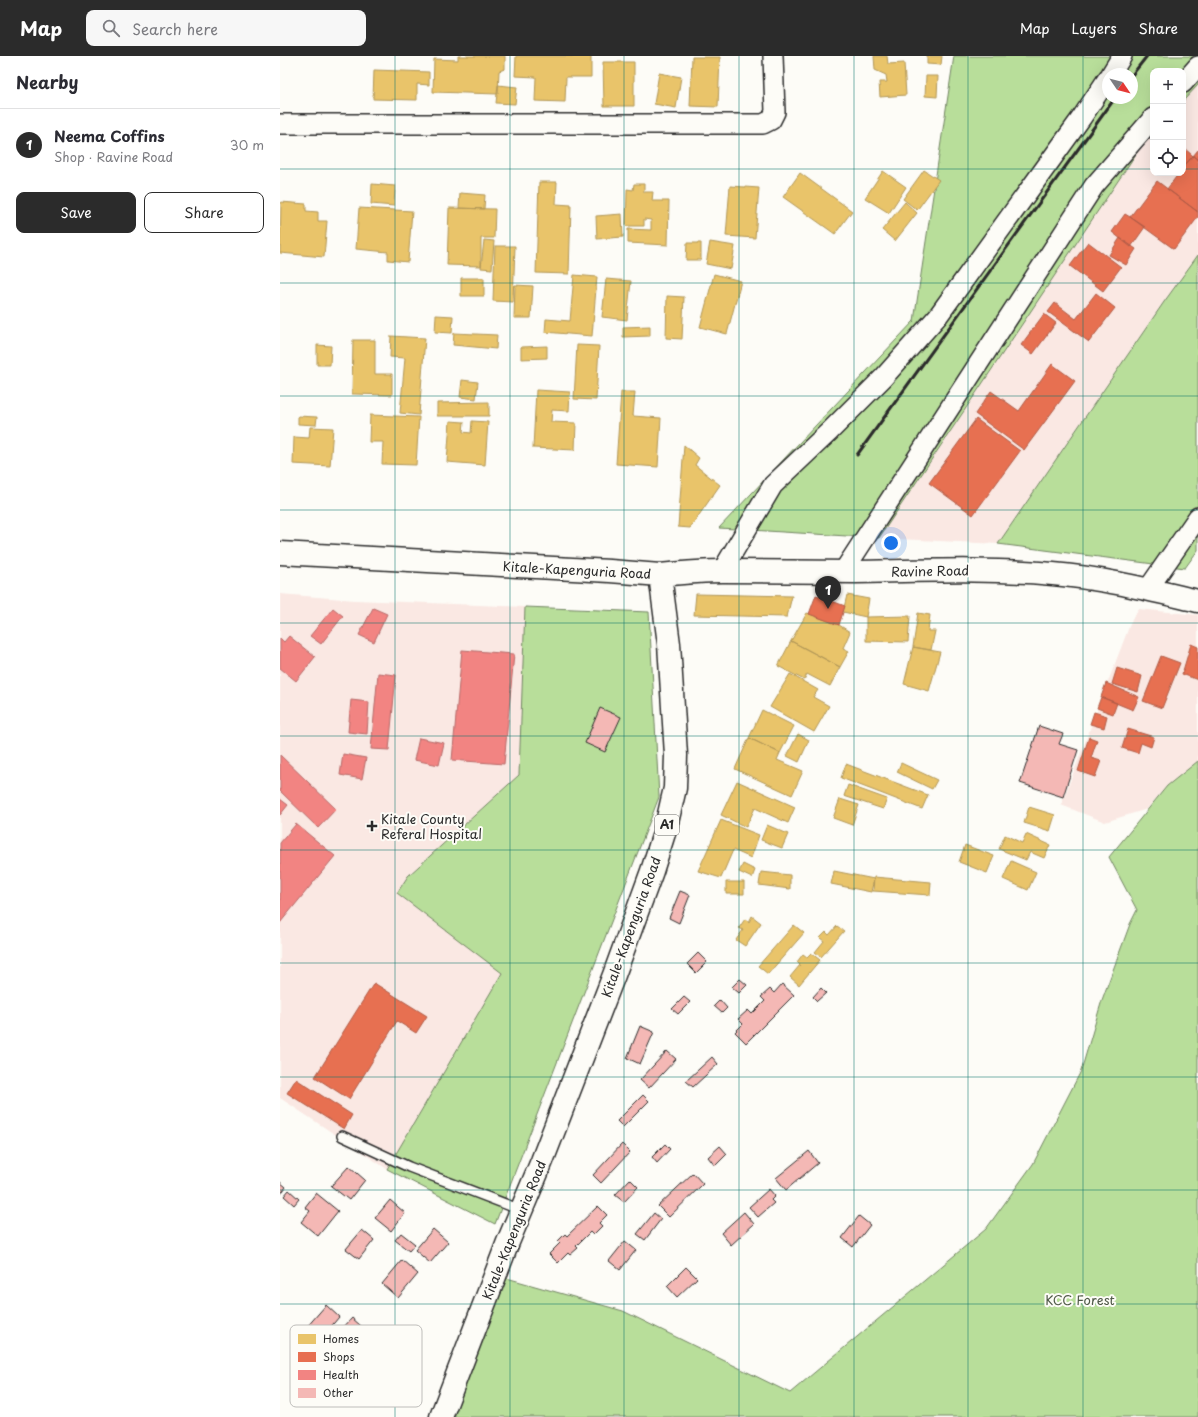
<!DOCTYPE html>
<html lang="en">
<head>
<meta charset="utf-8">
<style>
	:root { --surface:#fff; --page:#f7f7f7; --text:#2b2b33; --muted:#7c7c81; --line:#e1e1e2; --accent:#2b2b2b }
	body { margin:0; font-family:"Playpen Sans",sans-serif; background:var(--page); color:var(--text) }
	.controls { position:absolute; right:12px; top:12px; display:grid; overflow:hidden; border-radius:8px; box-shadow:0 4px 16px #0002 }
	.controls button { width:36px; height:36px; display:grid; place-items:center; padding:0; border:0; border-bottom:1px solid var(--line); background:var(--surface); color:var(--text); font:20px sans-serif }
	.compass { position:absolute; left:822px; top:12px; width:36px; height:36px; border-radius:50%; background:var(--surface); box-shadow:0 4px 16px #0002; rotate:125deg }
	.you { position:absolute; left:611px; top:487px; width:14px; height:14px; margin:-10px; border:3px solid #fff; border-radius:50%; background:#1a73e8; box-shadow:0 0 0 6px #1a73e833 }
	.badge { display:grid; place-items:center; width:26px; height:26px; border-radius:50%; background:var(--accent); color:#fff; font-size:13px; font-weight:700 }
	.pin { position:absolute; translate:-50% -33px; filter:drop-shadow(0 1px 2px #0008) }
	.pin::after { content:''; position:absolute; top:21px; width:14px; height:12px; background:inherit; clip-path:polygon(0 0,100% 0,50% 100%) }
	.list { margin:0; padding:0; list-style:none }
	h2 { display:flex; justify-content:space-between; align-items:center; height:52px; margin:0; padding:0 16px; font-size:17px }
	h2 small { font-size:13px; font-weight:400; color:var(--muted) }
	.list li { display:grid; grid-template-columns:26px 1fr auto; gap:12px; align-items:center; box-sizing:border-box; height:72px; padding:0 16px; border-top:1px solid var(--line) }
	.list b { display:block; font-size:15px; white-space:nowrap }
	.list p { margin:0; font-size:13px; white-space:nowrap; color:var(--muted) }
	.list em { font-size:13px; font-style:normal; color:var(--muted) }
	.actions { display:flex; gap:8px; padding:12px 16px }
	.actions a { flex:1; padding:9px 0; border:1px solid var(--accent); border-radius:8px; text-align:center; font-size:14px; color:var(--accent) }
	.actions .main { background:var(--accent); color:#fff }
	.icon { flex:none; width:22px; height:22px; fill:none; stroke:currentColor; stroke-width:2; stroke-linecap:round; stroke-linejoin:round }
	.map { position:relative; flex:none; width:918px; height:1361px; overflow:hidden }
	header { display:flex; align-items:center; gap:24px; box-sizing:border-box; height:56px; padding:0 20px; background:var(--accent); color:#fff }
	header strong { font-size:19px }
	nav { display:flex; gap:22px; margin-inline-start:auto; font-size:14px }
	.search { width:280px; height:36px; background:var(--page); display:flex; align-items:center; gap:10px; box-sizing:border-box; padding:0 14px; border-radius:8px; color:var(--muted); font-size:15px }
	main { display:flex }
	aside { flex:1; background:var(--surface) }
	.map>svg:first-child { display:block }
</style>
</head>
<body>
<header>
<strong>Map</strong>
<div class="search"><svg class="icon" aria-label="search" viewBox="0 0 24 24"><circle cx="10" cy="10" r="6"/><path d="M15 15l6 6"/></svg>Search here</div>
<nav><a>Map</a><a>Layers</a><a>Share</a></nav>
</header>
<main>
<aside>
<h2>Nearby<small></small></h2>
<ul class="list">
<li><span class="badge">1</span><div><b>Neema Coffins</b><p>Shop · Ravine Road</p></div><em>30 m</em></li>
</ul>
<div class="actions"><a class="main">Save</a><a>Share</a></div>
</aside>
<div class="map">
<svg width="918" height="1361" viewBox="0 0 918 1361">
	<rect width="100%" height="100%" fill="#fdfcf7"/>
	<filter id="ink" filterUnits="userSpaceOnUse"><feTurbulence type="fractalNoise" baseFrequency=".025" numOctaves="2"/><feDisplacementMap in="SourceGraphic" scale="8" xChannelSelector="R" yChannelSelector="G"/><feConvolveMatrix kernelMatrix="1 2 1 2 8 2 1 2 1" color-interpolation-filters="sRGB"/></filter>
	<g filter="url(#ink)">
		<path fill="#fae8e3" d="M918 26V199L884 246 718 488 599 482 767 218 862 89 873 77V117H903V43Z
			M0 538 75 544 245 551 239 719 128 820 117 837 223 917 107 1113 0 1042Z
			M859 553 918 559V705L887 730 867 753 825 766 781 749 852 563Z"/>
		<path fill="#b8de9a" stroke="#728462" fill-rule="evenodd" d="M674 0H918V29L903 45V15H873V77L862 89 599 482 439 472 634 265ZM828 18H852V42H828Z
			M918 199V494L905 512 718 488 884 246Z
			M245 551 369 556 379 741 215 1168 107 1113 222 917 117 837 128 820 239 719Z
			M918 705V1361H163L216 1219 343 1255 510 1337 706 1173 753 1108 801 1015 822 944 850 868 857 854 829 801 887 730Z"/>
		<path fill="#e9c46a" stroke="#b09657" d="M178 0H225V13L219 15 218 38 153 36 154 3 178 4Z
			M236 0H311V21H286L285 46 255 45 256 21 235 20Z
			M594 0H607L608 8 624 7 626 39 600 41 599 26H607L606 19 595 14Z
			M647 0H662L661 9 647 8Z
			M412 1H440L438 51 410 50Z
			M323 6H354V50H324Z
			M94 14 149 16V29L137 28V44L93 43Z
			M379 17 401 21 396 52 374 48Z
			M646 20H658L657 41 645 40Z
			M218 29 237 31 235 48 216 47Z
			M644 114 659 124 637 154 623 143Z
			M603 115 626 131 609 157 585 142Z
			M520 117 572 155 555 178 503 141Z
			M259 126H277L276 148 291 149 289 218 256 217Z
			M92 128 115 130 114 150 91 148Z
			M354 128H364V136H373L372 145H389L388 189 348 187V173L371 174V164L364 163V170H346L347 133 353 134Z
			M450 130 479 132 475 182 446 180Z
			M180 137 205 139 204 153 179 152Z
			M1 146 26 148V155L38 156V165H47L44 201 0 197Z
			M625 146 637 157 615 185 602 174Z
			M79 152 132 155 128 206 108 204V196L76 193Z
			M169 152 215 153 214 182H201V210L167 209Z
			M342 158 343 181 317 183 316 160Z
			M204 184 214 185 212 213 201 212Z
			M430 186 455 190 451 213 426 208Z
			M407 187H421V204H406Z
			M215 190H235L233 246 213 245Z
			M434 218 461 225 447 278 420 271Z
			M294 219 317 221 312 280 265 276 266 263 290 265Z
			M181 222H204V240H181Z
			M326 223 351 225 347 264 322 261Z
			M235 229 253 230 251 262H234Z
			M387 240 404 241 402 283 386 282Z
			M156 259 173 260 172 277 155 276Z
			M370 270V280L343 281V271Z
			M174 277 217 279 216 293 173 289Z
			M111 280 145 282 139 359 120 357 125 302 110 301Z
			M73 284H95V318H112V339L72 338Z
			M37 289 51 290 50 309H37Z
			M297 289 319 290 316 344 294 343Z
			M267 290V302L241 303V291Z
			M182 324 198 326 196 343 180 341Z
			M256 334 290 336 289 355 272 354 271 366 296 367 295 394 253 392Z
			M341 336H355L353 360 381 362 378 411 336 408Z
			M209 346V360H157V347Z
			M90 359 139 361 136 409 102 408 103 386H89Z
			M18 360 37 361 36 369 18 368Z
			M170 365 184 366 183 376 191 377 192 365 208 366 205 409 167 406Z
			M30 371 53 372 50 410 13 408 14 381 29 382Z
			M404 389 419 402 415 409 440 429 410 472 398 471Z
			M416 538 512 540 507 561 414 559Z
			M567 539 589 543 586 561 563 556Z
			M527 557 559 569 570 576 563 592 569 595 560 611 511 585Z
			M638 557 650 559 648 575H655L651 594 633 591Z
			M630 560 628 586 586 585V561Z
			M511 585 560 611 550 630 527 618 524 624 498 610Z
			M633 591 660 596 649 635 624 628Z
			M510 618 538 634 533 641 549 650 534 676 490 651Z
			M482 654 514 670 500 697 469 682Z
			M518 678 529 684 519 706 507 700Z
			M469 682 500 697 497 704 523 715 512 739 455 713Z
			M621 707 657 724 652 733 617 716Z
			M566 708 648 739 642 753 561 722Z
			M457 725 515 751 508 767 475 752 466 771 441 759Z
			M568 729 607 743 603 753 564 740Z
			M560 743 579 749 572 769 553 762Z
			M749 751 775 759 770 775 744 767Z
			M441 764 479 779 471 802 453 794 441 822 418 815Z
			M487 769 508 778 502 792 481 784Z
			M746 778 770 789 764 802 750 796 746 804 719 793 725 779 742 787Z
			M685 789 714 800 707 817 679 806Z
			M731 805 756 816 748 834 723 823Z
			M463 808 475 814 472 822 459 816Z
			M554 815 594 823 591 836 551 828Z
			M481 816 510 819V833L479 829Z
			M594 821 651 826 650 839 593 835Z
			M446 826H464V838H446Z
			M472 860 481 867 465 890 456 884 463 874 459 872 465 863 469 866Z
			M514 869 524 877 488 918 478 910Z
			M557 870 564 875 541 901 535 896 544 885 540 882 546 876 549 879Z
			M531 897 540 904 519 929 510 921 520 909 517 906 523 898 527 901Z"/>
		<path fill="#e76f51" stroke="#af5b46" d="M903 91 913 100 903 111Z
			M918 94V104L913 100Z
			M913 100 918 104V156L887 133 899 117H903V111Z
			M877 125 918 156V161L894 193 850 161Z
			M845 158 850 161 865 171 851 191 832 176Z
			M840 182 856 193 846 209 829 199Z
			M808 186 841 211 823 235 790 210Z
			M816 237 835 252 809 286 768 256 775 247 796 263Z
			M764 258 776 267 753 298 741 289Z
			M772 308 795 325 744 394 695 358 711 335 739 355Z
			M696 363 740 395 693 459 649 427Z
			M536 539 565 550 559 569 529 558Z
			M911 588 918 591V624L902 618Z
			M881 600 900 607 882 652 863 645Z
			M837 612 862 620 858 636 832 628Z
			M826 627 859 641 853 654 821 641Z
			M821 641 837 647 833 658 817 652Z
			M814 656 827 660 824 672 810 668Z
			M848 673 874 681 871 691 861 687 858 697 842 692Z
			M809 681 817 684 811 702 821 705 815 721 798 715Z
			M94 927 147 960 136 977 117 965 69 1043 35 1021Z
			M16 1023 72 1059 64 1073 7 1037Z"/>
		<path fill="#f28482" stroke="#b66968" d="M53 552 63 560 41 588 30 580Z
			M93 552 107 558 94 586 79 579Z
			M9 580 35 601 16 625 0 612V582L4 586Z
			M182 594 234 598 224 708 172 704Z
			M98 617 116 619 109 694 91 693Z
			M71 644 89 646 87 678 68 676Z
			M139 682 164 687 159 709 134 704Z
			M63 698 86 702 82 723 60 719Z
			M0 699 56 753 38 772 0 735Z
			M0 743 8 749 0 759Z
			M16 768 55 800 0 867V787Z"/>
		<path fill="#f4b8b5" stroke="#2b2b2b" d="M320 652 341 661 325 696 305 687Z
			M759 670 783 678 779 688 798 694 783 741 740 727Z
			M400 835 410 839 399 867 389 862Z
			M418 897 427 906 416 917 407 908Z
			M460 923 467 929 459 937 452 931Z
			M502 928 514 939 466 987 455 976 463 968 458 963 468 954 472 958 485 945 481 941 490 933 494 937Z
			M541 932 546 937 537 945 533 941Z
			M404 941 410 946 398 958 392 953Z
			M440 944 447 952 442 957 434 950Z
			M360 970 374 976 360 1008 347 1002Z
			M387 995 396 1003 369 1032 360 1024Z
			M432 1001 438 1008 413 1031 406 1025Z
			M363 1039 369 1045 343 1071 337 1065Z
			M342 1088 350 1096 321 1127 313 1119Z
			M385 1088 390 1093 377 1107 372 1101Z
			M440 1090 447 1098 435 1110 428 1101Z
			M529 1095 538 1107 506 1134 496 1122Z
			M69 1110 85 1124 69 1144 51 1130Z
			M413 1117 423 1128 389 1161 378 1150Z
			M350 1123 358 1131 344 1146 335 1139Z
			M0 1126 6 1131 0 1139Z
			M489 1133 495 1140 491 1144 494 1147 478 1161 469 1151Z
			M9 1134 19 1143 14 1149 4 1140Z
			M36 1137 58 1155 38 1180 21 1166 30 1155 25 1151Z
			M110 1144 125 1157 111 1175 95 1162Z
			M318 1150 327 1159 319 1167 322 1170 313 1179 310 1176 296 1190 298 1192 290 1199 288 1197 278 1207 269 1198 280 1187 278 1185 285 1178 287 1180Z
			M464 1156 474 1168 451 1189 441 1177Z
			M374 1157 381 1163 365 1184 357 1178Z
			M579 1160 590 1169 573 1191 562 1182Z
			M153 1173 168 1186 150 1207 135 1194Z
			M82 1174 94 1184 79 1203 66 1193Z
			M121 1177 135 1188 129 1195 115 1184Z
			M345 1185 356 1194 340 1214 329 1205Z
			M122 1204 138 1218 118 1242 102 1228Z
			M406 1211 417 1222 397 1241 387 1230Z
			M46 1249 59 1261 33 1292 19 1280Z
			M72 1262 98 1285 87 1298 61 1274Z"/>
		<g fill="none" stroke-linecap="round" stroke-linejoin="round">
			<g stroke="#2b2b2b" stroke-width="12">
				<path id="service" d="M62 1080 129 1111 241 1154"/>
			</g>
			<g stroke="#2b2b2b" stroke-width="22">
				<path id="minor" d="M831 18 842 0
					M903 27 918 10
					M0 68H483L491 64 495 56 493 0
					M442 515 493 429 550 375 603 322 658 260 802 61 828 22
					M563 516 814 130 873 62
					M868 533 918 461"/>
			</g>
			<g stroke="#2b2b2b" stroke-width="25">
				<path id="tertiary" d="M380 519C401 517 422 515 443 515 488 515 532 516 576 516 642 515 707 512 773 518 822 522 870 534 918 545"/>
			</g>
			<g stroke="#2b2b2b" stroke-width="25">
				<path id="trunk" d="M0 497 330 515 380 519 389 588 396 699 395 732 386 771 372 815 334 919 262 1105 228 1186 161 1361"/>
			</g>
			<use href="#service" stroke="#fdfcf7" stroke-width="9"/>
			<use href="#minor" stroke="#fdfcf7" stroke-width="19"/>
			<use href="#tertiary" stroke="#fdfcf7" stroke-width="22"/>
			<use href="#trunk" stroke="#fdfcf7" stroke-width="22"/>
			<path stroke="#2b2b2b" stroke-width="3" d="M852 19 867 0
				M577 399 835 42"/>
		</g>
	</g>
	<path fill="none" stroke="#0f766e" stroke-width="1" stroke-opacity="0.55" d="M115 0V1361M230 0V1361M344 0V1361M459 0V1361M574 0V1361M688 0V1361M803 0V1361M0 113H873M903 113H918M0 227H918M0 340H918M0 454H918M0 567H918M0 680H918M0 794H918M0 907H918M0 1021H918M0 1134H918M0 1248H918"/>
	<path fill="#2b2b2b" stroke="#fdfcf7" stroke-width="1.5" d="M90 764h4v4h4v4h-4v4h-4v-4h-4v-4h4z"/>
	<g text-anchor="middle" stroke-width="4" stroke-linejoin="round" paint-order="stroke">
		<rect fill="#fdfcf7" stroke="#6a6a68" stroke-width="1" x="375" y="759" width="24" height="20" rx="3"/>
		<g font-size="12" font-weight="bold" fill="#2b2b2b">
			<text x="387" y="773">A1</text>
		</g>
		<g font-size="13" fill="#2b2b2b" stroke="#fdfcf7">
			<text transform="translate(297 514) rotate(3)" y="5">Kitale-Kapenguria Road</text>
			<text transform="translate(650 515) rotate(-1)" y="5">Ravine Road</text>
			<text transform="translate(351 871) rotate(-70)" y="5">Kitale-Kapenguria Road</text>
			<text transform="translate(234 1174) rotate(-68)" y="5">Kitale-Kapenguria Road</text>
		</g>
		<g font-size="13" fill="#2b2b2b" stroke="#fdfcf7" text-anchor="start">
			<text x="101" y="768">Kitale County<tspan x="101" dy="15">Referal Hospital</tspan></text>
		</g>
		<g font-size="13" fill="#4e5847" stroke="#fdfcf7">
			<text x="800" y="1249">KCC Forest</text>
		</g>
	</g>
	<rect x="10" y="1269" width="132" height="82" rx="6" fill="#fdfcf7" stroke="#bebdba" stroke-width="1"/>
	<rect x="18" y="1278" width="18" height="10" fill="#e9c46a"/>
	<rect x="18" y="1296" width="18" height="10" fill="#e76f51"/>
	<rect x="18" y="1314" width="18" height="10" fill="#f28482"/>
	<rect x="18" y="1332" width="18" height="10" fill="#f4b8b5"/>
	<g font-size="11" fill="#2b2b2b">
		<text x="43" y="1287">Homes</text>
		<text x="43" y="1305">Shops</text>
		<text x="43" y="1323">Health</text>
		<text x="43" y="1341">Other</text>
	</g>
</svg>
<div class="controls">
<button>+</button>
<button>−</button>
<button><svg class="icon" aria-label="locate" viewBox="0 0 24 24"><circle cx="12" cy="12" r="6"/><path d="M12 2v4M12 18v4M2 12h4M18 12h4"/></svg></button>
</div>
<svg class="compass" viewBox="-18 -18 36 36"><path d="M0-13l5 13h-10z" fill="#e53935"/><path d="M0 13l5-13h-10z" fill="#7c7c81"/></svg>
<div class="you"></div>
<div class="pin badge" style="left:548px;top:553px">1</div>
</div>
</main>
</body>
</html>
